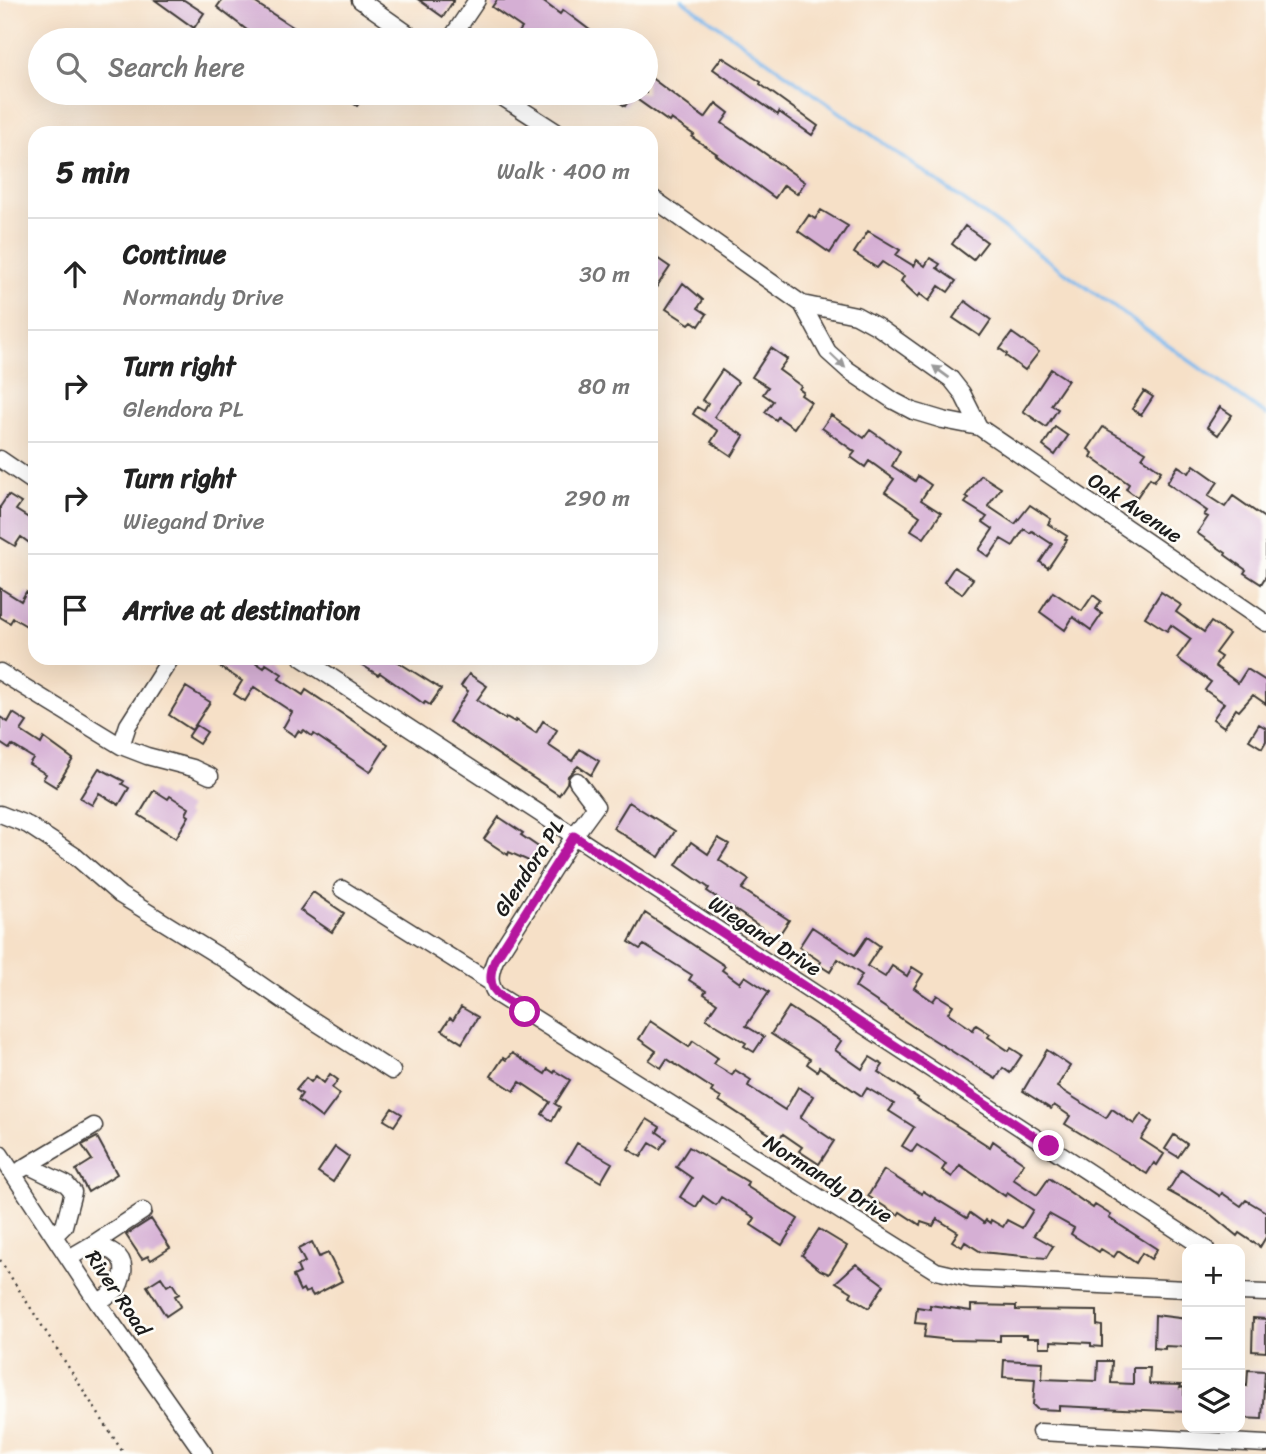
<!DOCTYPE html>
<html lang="en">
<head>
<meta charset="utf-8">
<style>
	:root { --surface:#fff; --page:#f6f6f6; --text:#222; --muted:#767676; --line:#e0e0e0 }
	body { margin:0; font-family:Sriracha,sans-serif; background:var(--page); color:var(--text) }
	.controls { position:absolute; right:21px; bottom:21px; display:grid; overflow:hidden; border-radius:14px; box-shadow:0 7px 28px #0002 }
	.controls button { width:63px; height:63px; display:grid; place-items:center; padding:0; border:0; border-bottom:2px solid var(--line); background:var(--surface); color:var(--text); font:35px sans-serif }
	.stop { position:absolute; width:21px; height:21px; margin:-16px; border:5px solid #b5179e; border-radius:50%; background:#fff }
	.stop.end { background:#b5179e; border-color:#fff; box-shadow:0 2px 7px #0008 }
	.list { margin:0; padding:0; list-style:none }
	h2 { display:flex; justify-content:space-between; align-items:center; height:91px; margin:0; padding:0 28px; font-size:30px }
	h2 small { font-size:23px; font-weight:400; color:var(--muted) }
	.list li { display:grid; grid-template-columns:46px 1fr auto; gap:21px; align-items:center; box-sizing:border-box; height:112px; padding:0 28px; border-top:2px solid var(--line) }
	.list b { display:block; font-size:26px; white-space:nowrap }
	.list p { margin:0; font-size:23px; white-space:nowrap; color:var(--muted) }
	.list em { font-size:23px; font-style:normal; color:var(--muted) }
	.icon { flex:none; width:38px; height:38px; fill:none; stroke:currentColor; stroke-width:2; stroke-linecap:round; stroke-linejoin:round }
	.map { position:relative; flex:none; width:1266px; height:1454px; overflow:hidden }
	.search { position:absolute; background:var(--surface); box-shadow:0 7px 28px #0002; left:28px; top:28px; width:630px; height:77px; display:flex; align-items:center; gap:18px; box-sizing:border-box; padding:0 24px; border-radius:38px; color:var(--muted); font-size:26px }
	.panel { position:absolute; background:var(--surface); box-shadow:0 7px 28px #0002; left:28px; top:126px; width:630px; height:539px; border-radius:21px }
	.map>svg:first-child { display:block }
</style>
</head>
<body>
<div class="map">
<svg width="1266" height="1454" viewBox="0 0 1266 1454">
	<rect width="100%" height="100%" fill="#fdfcf7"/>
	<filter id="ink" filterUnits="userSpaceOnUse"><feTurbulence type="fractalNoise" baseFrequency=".0143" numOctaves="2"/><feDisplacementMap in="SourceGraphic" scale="14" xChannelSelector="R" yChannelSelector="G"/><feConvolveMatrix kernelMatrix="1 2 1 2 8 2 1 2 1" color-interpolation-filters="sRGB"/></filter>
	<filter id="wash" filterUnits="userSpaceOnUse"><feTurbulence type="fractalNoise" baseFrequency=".00686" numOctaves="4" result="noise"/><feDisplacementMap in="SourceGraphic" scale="28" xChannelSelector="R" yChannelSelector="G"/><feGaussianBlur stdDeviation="1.57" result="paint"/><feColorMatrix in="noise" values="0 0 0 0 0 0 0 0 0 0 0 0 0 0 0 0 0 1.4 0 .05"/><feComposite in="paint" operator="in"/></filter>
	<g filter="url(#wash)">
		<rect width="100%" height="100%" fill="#f6e0c7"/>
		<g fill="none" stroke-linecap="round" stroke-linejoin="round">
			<path stroke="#7ab7ed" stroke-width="3.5" d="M682 0 1266 415"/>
		</g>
		<g id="blocks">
			<path fill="#d5afd4" d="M155 0H184L204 13 194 28Z
				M222 0H251L296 29 288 40H260L217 7Z
				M419 0H454L443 17Z
				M497 0H541L560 14 563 10 603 40H513L522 28 492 7Z
				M722 57 761 82 760 84 818 126 812 135 779 112 778 115 713 69Z
				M646 74 705 118 716 103 729 113 722 123 805 182 797 194 784 185 775 198 716 155 717 154 692 137 694 135 671 119 669 122 632 96 625 106 606 93H646Z
				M338 93H367L357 106Z
				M821 210 848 226 830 253 798 231 809 215 815 219Z
				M965 226 987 242 973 260 952 244Z
				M868 231 900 250 896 255 914 266 917 260 925 266 930 258 940 264 937 268 956 281 948 292 939 286 929 301 920 294 918 297 901 281 904 276 882 262 877 268 854 253Z
				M651 254 670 267 651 295Z
				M683 283 703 300 698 308 707 314 699 326 692 321 689 324 666 309Z
				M965 301 991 320 980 336 953 318Z
				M1012 333 1039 352 1025 370 1006 356 1007 354 1000 349Z
				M771 348 787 359 779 370 801 386 799 389 803 392 801 395 811 402 794 428 778 417 776 420 765 412 773 401 763 394 768 387 752 377Z
				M1051 369 1068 380 1051 405 1058 409 1046 427 1023 411Z
				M722 370 738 382 714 417 744 436 732 456 711 442 718 431 693 414 697 407 704 411 708 404 702 400Z
				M1144 391 1153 397 1141 415 1132 409Z
				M1220 407 1232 415 1218 435 1207 427Z
				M831 415 864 438 870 430 900 451 892 466 915 481 918 476 931 485 921 500 941 513 924 538 911 530 920 516 885 492 894 479 869 461 865 467 851 457 855 452 822 428Z
				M1055 427 1068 436 1055 455 1043 446Z
				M1103 427 1146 452 1142 458 1161 471 1154 481 1150 478 1137 497 1126 489 1129 484 1091 457 1093 453 1088 449Z
				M1194 465 1218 482 1208 496 1225 507 1233 496 1266 519V576L1261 584 1244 573 1246 570 1225 555 1226 553 1197 533 1208 517 1204 515 1207 511 1167 483 1178 466 1189 473Z
				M981 475 1001 488 988 506 1015 524 1030 505 1051 519 1048 524 1067 536 1065 539 1067 540 1048 568 1040 562 1052 544 1032 531 1030 533 1024 529 1013 546 1001 539 989 557 979 550 993 529 983 522 987 517 965 503 969 498 966 496Z
				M8 495 21 503 16 510 35 522V547L21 537 15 546 0 537V507Z
				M954 567 973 579 962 594 944 582Z
				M0 588 21 601 26 592 35 598V631L13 618 10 623 0 617Z
				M1053 592 1082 611 1093 595 1101 601 1096 609 1102 614 1091 630 1073 617 1065 630 1040 612Z
				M1161 592 1181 605 1176 612 1204 632 1211 622 1229 634 1215 653 1221 657 1215 666 1238 683 1247 669 1266 681V704L1253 695 1239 711 1236 709 1224 727 1213 719 1224 703 1205 690 1211 682 1177 658 1191 639 1171 625 1167 631 1145 617Z
				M206 658H249L264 668 266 664 282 674 279 679 303 695 306 690 388 744 370 772 314 734 312 736 304 730 301 733 298 731 295 736 283 728 292 712 254 687 245 701 234 694 242 681Z
				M351 658H400L398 662 441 689 430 705 425 702 424 704 380 673 378 675Z
				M469 674 487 686 477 700 505 719 506 717 515 722 516 720 536 733 543 721 557 730 548 745 572 761 580 749 599 761 591 775 578 766 568 776 567 783 559 795 449 722 468 691 461 686Z
				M186 687 210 702 192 730 169 715Z
				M13 713 27 722 21 731 41 744 44 738 73 759 56 787 43 779 46 774 29 764 33 758 12 745 9 749 0 743V717L8 722Z
				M1259 724 1266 728V741L1262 748 1249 740Z
				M196 725 207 732 199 744 188 737Z
				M99 768 124 781 122 784 129 788 119 805 99 793 92 805 80 798Z
				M154 790 168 799 170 796 189 808 186 814 189 816 176 838 139 815Z
				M629 802 675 831 659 857 613 828Z
				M499 817 523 833 521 835 540 848 531 862 509 852 508 855 484 839Z
				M718 838 729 844 719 860 749 880 742 889 789 920 777 938 707 891 709 888 676 865 691 842 708 854Z
				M313 892 344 913 332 932 300 910Z
				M645 913 725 966 722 970 740 983 745 976 769 992 746 1026 764 1037 754 1052 744 1046 746 1043 706 1019 717 1003 704 994 706 991 689 980 692 975 644 945 640 949 629 942Z
				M812 927 855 955 867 937 880 946 867 966 885 977 892 966 907 976 912 967 923 974 914 988 933 1001 937 995 953 1005 948 1013 973 1030 976 1025 990 1034 988 1037 1009 1051 1011 1048 1022 1055 1010 1073 1003 1068 996 1079 915 1028 855 987 862 975 838 959 830 972 819 965 821 962 799 947Z
				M461 1007 478 1017 462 1043 442 1030 450 1018 453 1020Z
				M789 1007 841 1041 835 1050 862 1069 870 1057 883 1065 878 1072 918 1098 917 1100 990 1147 993 1141 1024 1163 1013 1179 1037 1195 1049 1178 1093 1208 1095 1205 1111 1215 1109 1218 1157 1249 1151 1259 1142 1253 1136 1263 1118 1251 1114 1257 1101 1249 1099 1252 1071 1234 1074 1228 1049 1214 1034 1235 1053 1246 1046 1258 981 1252 965 1242 962 1247 952 1241 958 1232 937 1219 933 1226 921 1222 920 1225 900 1212 898 1215 868 1196 884 1170 922 1194 923 1191 967 1218 970 1213 984 1223 986 1220 990 1223 991 1220 1003 1227 1007 1220 1022 1228 1033 1210 1007 1193 1005 1196 960 1165 952 1177 942 1170 946 1164 917 1145 912 1152 902 1146 914 1127 889 1111 894 1104 867 1088 862 1096 819 1067 817 1071 807 1064 810 1059 771 1034Z
				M650 1021 689 1047 693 1041 718 1058 714 1064 732 1075 735 1070 751 1080 748 1086 785 1110 798 1087 813 1096 800 1118 834 1141 819 1164 799 1151 802 1147 783 1134 779 1140 719 1101 721 1098 711 1092 713 1089 667 1059 661 1068 649 1060 656 1051 639 1039Z
				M1047 1050 1070 1066 1057 1087 1106 1118 1112 1109 1134 1124 1141 1114 1152 1122 1141 1139 1164 1154 1157 1165 1154 1163 1147 1174 1065 1124 1070 1116 1054 1105 1051 1109 1023 1091Z
				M512 1053 545 1074 548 1069 554 1073 555 1071 570 1080 555 1104 560 1107 552 1121 542 1114 550 1102 520 1082 514 1091 491 1076 503 1058 506 1060Z
				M330 1074 338 1080 332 1088 340 1094 322 1118 298 1100 302 1094 296 1090 306 1078 311 1082 316 1076 324 1083Z
				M392 1108 402 1114 394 1126 384 1120Z
				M647 1119 660 1127 657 1132 667 1139 660 1149 650 1143 641 1157 628 1149Z
				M1174 1135 1187 1144 1178 1157 1165 1149Z
				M97 1137 117 1174 88 1192 76 1170 92 1160 82 1145Z
				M577 1143 612 1163 601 1182 566 1162Z
				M335 1147 349 1157 333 1182 318 1172Z
				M689 1147 748 1182 746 1186 798 1219 782 1245 751 1225 755 1218 721 1197 716 1205 703 1196 696 1207 680 1197 692 1178 676 1167Z
				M1181 1170 1220 1196 1222 1193 1241 1206 1246 1200 1266 1212V1237L1260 1247 1239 1233 1237 1236 1209 1213 1168 1191Z
				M151 1219 170 1248 151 1260 148 1256 142 1259 126 1235Z
				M819 1229 847 1246 829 1274 820 1270 802 1255Z
				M312 1242 319 1257 328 1253 342 1281 313 1296 310 1291 305 1293 303 1289 300 1291 293 1276 300 1273 297 1266 305 1262 298 1249Z
				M856 1264 884 1285 869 1308 850 1296 852 1292 836 1282Z
				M161 1277 167 1286 172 1283 179 1294 175 1296 181 1306 166 1316 147 1286Z
				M930 1305 971 1311V1305L1016 1306V1310L1097 1311V1325L1102 1326V1347L1091 1346V1343L1051 1341V1347H1039V1338H1027V1335H1000V1341L951 1340 924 1337 926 1324 915 1323 917 1307 930 1309Z
				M1155 1315 1187 1319V1347L1165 1346V1349L1154 1348Z
				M1253 1318 1266 1319V1352L1252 1351Z
				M1004 1360 1043 1362 1042 1379 1097 1381 1098 1361H1112L1111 1383 1133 1384V1368H1150L1149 1384 1181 1385 1180 1388 1184 1387V1395H1187V1412L1059 1406V1410L1037 1409 1033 1405 1035 1379 1003 1377Z
				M1248 1370 1265 1371 1262 1419 1240 1418V1385L1247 1386Z"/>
		</g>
	</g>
	<g filter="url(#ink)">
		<use href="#blocks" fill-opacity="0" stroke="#3d3936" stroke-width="2"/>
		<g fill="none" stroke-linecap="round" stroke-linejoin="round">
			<g stroke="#3d3936" stroke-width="19">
				<path id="minor" d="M360 0 417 40
					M450 40 477 0
					M496 93 558 133
					M651 197 802 304 828 352 848 370 894 401 913 411 943 420 979 427 1266 623
					M802 304 856 315 878 327 951 379 962 393 979 427
					M0 459 35 483
					M302 658 1206 1249
					M0 672 121 746 147 756 193 768 210 776
					M121 746 128 725 171 658
					M577 781 596 806 574 836 495 960C490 973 488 982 496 994L936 1271 971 1279 1187 1289
					M0 814 28 825 75 856 120 895 225 960 297 1010 392 1071
					M342 889 490 982
					M0 1154 98 1303 204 1454
					M29 1166 66 1184 73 1192 64 1226 54 1236
					M22 1169 94 1126
					M93 1244 143 1211
					M69 1258 93 1244C107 1248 126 1254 123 1273 122 1278 120 1285 117 1289 111 1294 104 1298 98 1303
					M1240 1292 1266 1293
					M1040 1432 1266 1444"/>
			</g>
			<path stroke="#3d3936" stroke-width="2.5" stroke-dasharray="2 5" stroke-linecap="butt" d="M0 1260 124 1454"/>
			<use href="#minor" stroke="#fff" stroke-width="16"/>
		</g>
		<defs><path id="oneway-solid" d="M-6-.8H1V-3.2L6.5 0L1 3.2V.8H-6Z" transform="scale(1.75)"/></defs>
		<g fill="#999">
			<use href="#oneway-solid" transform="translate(838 361) rotate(43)"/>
			<use href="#oneway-solid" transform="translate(941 372) rotate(-144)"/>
		</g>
	</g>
	<g fill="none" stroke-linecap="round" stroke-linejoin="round" filter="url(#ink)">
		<path stroke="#b5179e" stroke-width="9" d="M525 1012C501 997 482 991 495 960L574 836 1049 1146"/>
	</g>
	<g text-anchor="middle" stroke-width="5" stroke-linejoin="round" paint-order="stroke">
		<g font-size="21" fill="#1c1c1c" stroke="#fdfcf7">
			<text transform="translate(1135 508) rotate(34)" y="7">Oak Avenue</text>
			<text transform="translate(529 868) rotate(-57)" y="7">Glendora PL</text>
			<text transform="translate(765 936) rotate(33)" y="7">Wiegand Drive</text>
			<text transform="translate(828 1179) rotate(32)" y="7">Normandy Drive</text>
			<text transform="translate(118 1293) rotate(56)" y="7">River Road</text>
		</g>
	</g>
</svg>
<div class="controls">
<button>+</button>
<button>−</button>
<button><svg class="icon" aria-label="layers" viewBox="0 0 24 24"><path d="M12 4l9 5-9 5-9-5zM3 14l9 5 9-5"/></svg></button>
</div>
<div class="stop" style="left:525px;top:1012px"></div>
<div class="stop end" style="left:1049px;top:1146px"></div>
<div class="search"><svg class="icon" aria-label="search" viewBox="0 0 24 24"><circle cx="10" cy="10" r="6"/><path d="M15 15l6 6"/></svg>Search here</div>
<section class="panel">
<h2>5 min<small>Walk · 400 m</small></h2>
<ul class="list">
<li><svg class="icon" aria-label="ahead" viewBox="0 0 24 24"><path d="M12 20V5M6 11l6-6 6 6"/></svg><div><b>Continue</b><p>Normandy Drive</p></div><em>30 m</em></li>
<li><svg class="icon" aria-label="right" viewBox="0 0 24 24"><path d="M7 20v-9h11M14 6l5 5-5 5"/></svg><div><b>Turn right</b><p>Glendora PL</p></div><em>80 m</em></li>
<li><svg class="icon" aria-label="right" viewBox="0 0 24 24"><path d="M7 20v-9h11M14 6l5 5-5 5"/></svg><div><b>Turn right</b><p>Wiegand Drive</p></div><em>290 m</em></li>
<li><svg class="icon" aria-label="arrive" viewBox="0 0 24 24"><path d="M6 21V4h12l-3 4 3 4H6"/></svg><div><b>Arrive at destination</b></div></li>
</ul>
</section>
</div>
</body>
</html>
